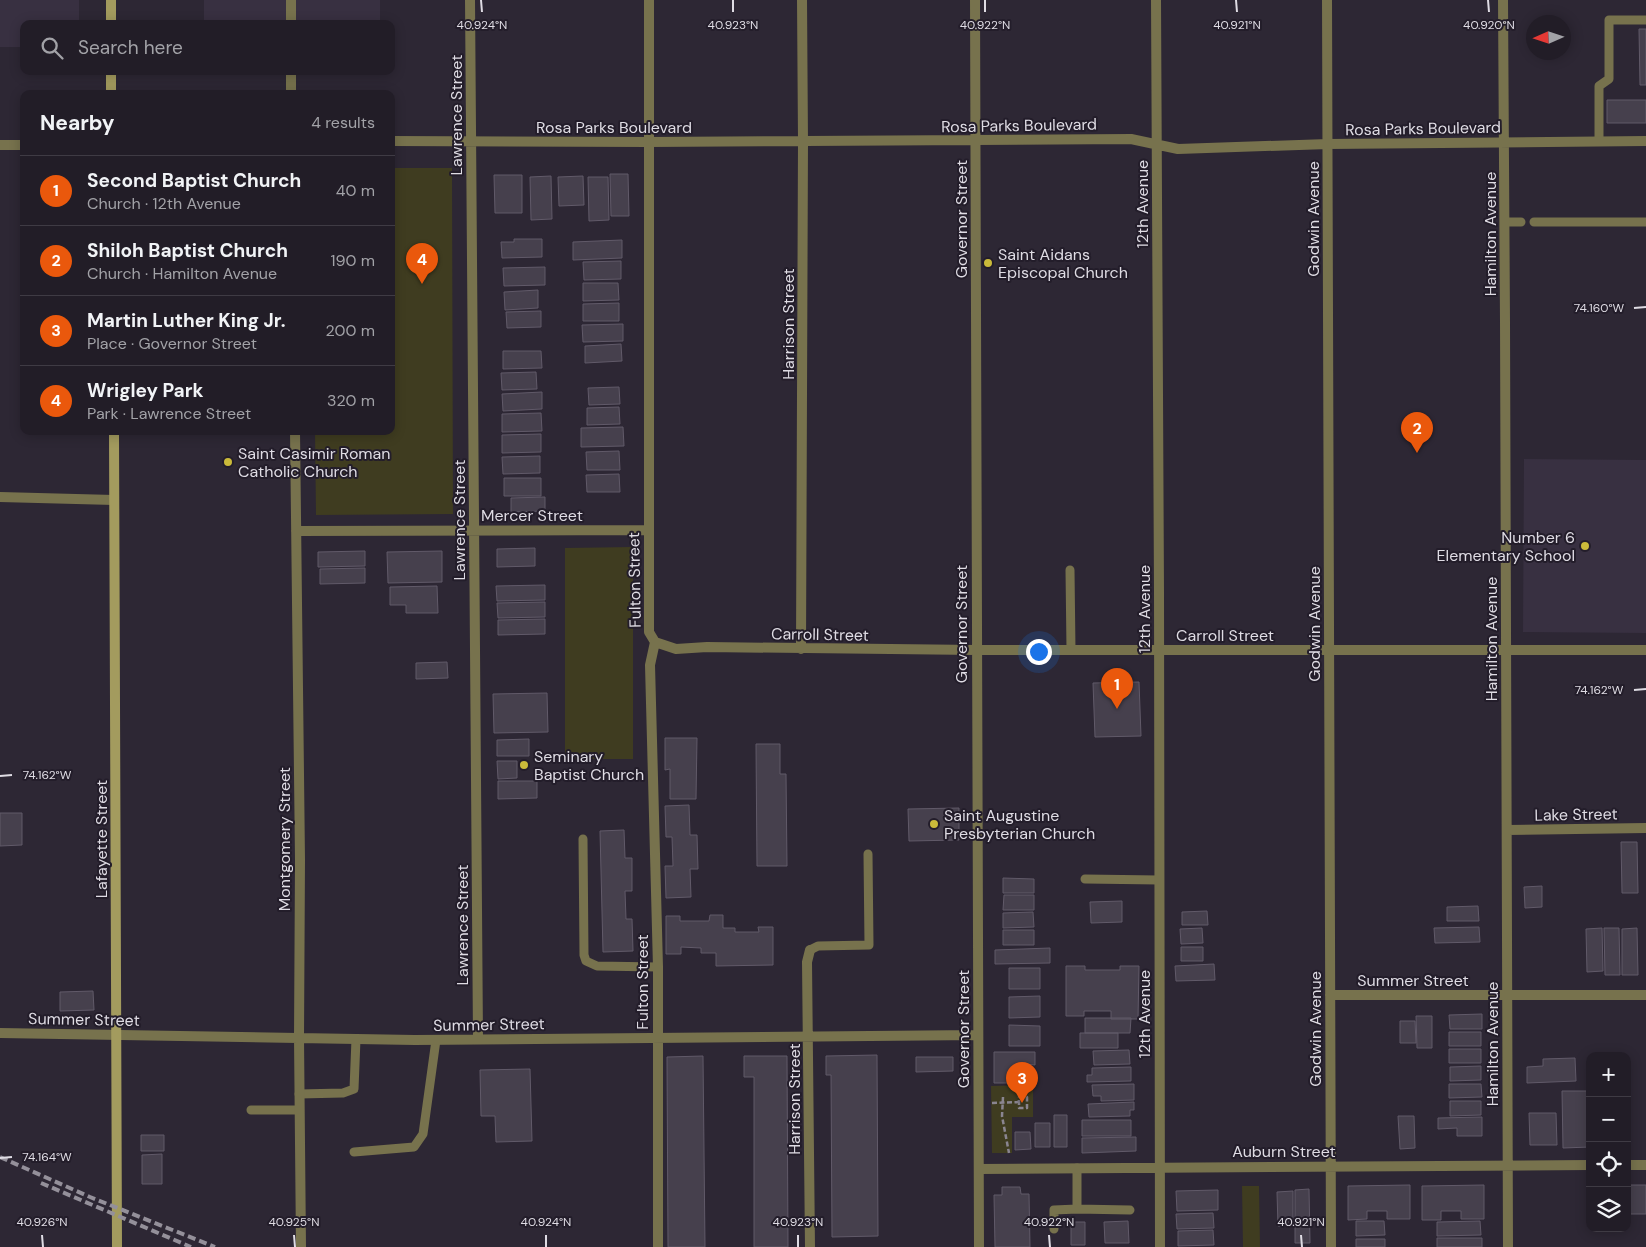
<!DOCTYPE html>
<html lang="en">
<head>
<meta charset="utf-8">
<style>
	:root { --surface:#221d27; --page:#2a262f; --text:#f1f3f6; --muted:#a2a2a7; --line:#3f3b44; --accent:#ea580c }
	body { margin:0; font-family:"DM Sans",sans-serif; background:var(--page); color:var(--text) }
	.controls { position:absolute; right:15px; bottom:15px; display:grid; overflow:hidden; border-radius:10px; box-shadow:0 2px 12px #0003 }
	.controls button { width:45px; height:45px; display:grid; place-items:center; padding:0; border:0; border-bottom:1px solid var(--line); background:var(--surface); color:var(--text); font:25px sans-serif }
	.compass { position:absolute; left:1526px; top:15px; width:45px; height:45px; border-radius:50%; background:var(--surface); box-shadow:0 2px 12px #0003; rotate:267deg }
	.you { position:absolute; left:1038px; top:651px; width:18px; height:18px; margin:-12px; border:4px solid #fff; border-radius:50%; background:#1a73e8; box-shadow:0 0 0 8px #1a73e833 }
	.badge { display:grid; place-items:center; width:32px; height:32px; border-radius:50%; background:var(--accent); color:#fff; font-size:16px; font-weight:700 }
	.pin { position:absolute; translate:-50% -41px; filter:drop-shadow(0 1px 2px #0008) }
	.pin::after { content:''; position:absolute; top:26px; width:18px; height:15px; background:inherit; clip-path:polygon(0 0,100% 0,50% 100%) }
	.list { margin:0; padding:0; list-style:none }
	h2 { display:flex; justify-content:space-between; align-items:center; height:65px; margin:0; padding:0 20px; font-size:21px }
	h2 small { font-size:16px; font-weight:400; color:var(--muted) }
	.list li { display:grid; grid-template-columns:32px 1fr auto; gap:15px; align-items:center; box-sizing:border-box; height:70px; padding:0 20px; border-top:1px solid var(--line) }
	.list b { display:block; font-size:19px; white-space:nowrap }
	.list p { margin:0; font-size:16px; white-space:nowrap; color:var(--muted) }
	.list em { font-size:16px; font-style:normal; color:var(--muted) }
	.icon { flex:none; width:28px; height:28px; fill:none; stroke:currentColor; stroke-width:2; stroke-linecap:round; stroke-linejoin:round }
	.map { position:relative; flex:none; width:1646px; height:1247px; overflow:hidden }
	.search { position:absolute; background:var(--surface); box-shadow:0 2px 12px #0003; left:20px; top:20px; width:375px; height:55px; display:flex; align-items:center; gap:12px; box-sizing:border-box; padding:0 18px; border-radius:10px; color:var(--muted); font-size:19px }
	.panel { position:absolute; background:var(--surface); box-shadow:0 2px 12px #0003; left:20px; top:90px; width:375px; height:345px; border-radius:10px }
	.map>svg:first-child { display:block }
</style>
</head>
<body>
<div class="map">
<svg width="1646" height="1247" viewBox="0 0 1646 1247">
	<rect width="100%" height="100%" fill="#2d2734"/>
	<path fill="#383041" d="M0 0H79V24H24V47H0Z
		M204 0H380V24H204Z
		M1524 459 1646 460V633L1523 632Z"/>
	<path fill="#3f3c20" d="M391 168H452L453 514 316 515 315 431H391Z
		M633 547V759H565V548Z
		M1033 1085V1117H1012V1153H992L991 1086Z
		M1242 1186H1259L1260 1247H1243Z"/>
	<path fill="#46404d" stroke="#615a69" d="M1639 29H1646V85H1640Z
		M1607 100H1646V123H1607Z
		M610 174H628L629 216H611Z
		M494 175H522V213H495Z
		M551 176 552 219 531 220 530 177Z
		M583 176 584 205 559 206 558 177Z
		M588 177H608L609 220 589 221Z
		M514 239H542V257L502 258 501 242H514Z
		M622 240V258L573 260V242Z
		M621 261V279L584 280 583 262Z
		M545 267V285L504 286 503 268Z
		M583 283H618L619 300 583 301Z
		M538 290V308L505 310 504 292Z
		M619 303V321H583V304Z
		M541 311V327L507 328 506 312Z
		M623 324V341L583 342 582 325Z
		M621 344 622 361 585 363V346Z
		M503 351H541L542 368 503 369Z
		M536 372 537 389 502 390 501 373Z
		M619 387 620 404 589 405 588 388Z
		M542 392V409L503 411 502 394Z
		M619 407 620 424 587 425V408Z
		M541 413 542 431 502 432V414Z
		M623 427 624 446 581 447V428Z
		M541 434V452L502 453V435Z
		M619 451 620 470H587L586 452Z
		M540 456V473L503 474 502 457Z
		M619 474 620 492H587L586 475Z
		M504 478H541V496H504Z
		M545 497V511L511 512V498Z
		M535 548V566L497 567V549Z
		M365 551V566L318 567V552Z
		M442 551V582L388 583 387 552Z
		M365 568V583L320 584V569Z
		M545 585V600L497 601 496 586Z
		M437 586 438 613H406V605H390V587Z
		M545 602V617L498 618 497 603Z
		M545 619V634L498 635V620Z
		M447 662 448 678 416 679V663Z
		M1139 682 1141 736 1095 737 1093 683Z
		M547 693 548 732 494 733 493 694Z
		M665 738H697L696 799H670V769L665 770Z
		M529 739V756H497V740Z
		M756 744H780V774H786L787 866H757Z
		M497 761H517V778L498 779Z
		M498 781H537V798L498 799Z
		M689 805 690 835H697L698 869H690L691 897 666 898 665 866H673L672 837H666L665 806Z
		M959 808V840L909 841 908 809Z
		M0 813H22V845L0 846Z
		M624 830 625 858H632V891H625L626 919H632L633 951 603 952 600 831Z
		M1621 842H1637L1638 893H1622Z
		M1003 878 1034 879V893H1003Z
		M1542 886V907L1525 908 1524 887Z
		M1004 895H1034V910H1003Z
		M1122 901V922L1091 923 1090 902Z
		M1478 906 1479 921H1447V907Z
		M1207 911 1208 925H1182V912Z
		M1033 912 1034 927 1003 928V913Z
		M710 915H723V928H735V932H759L758 927H773V965L716 966V953H701V948L681 947V954H666V916H680V921H709Z
		M1479 927 1480 942 1435 943 1434 928Z
		M1202 928 1203 943 1181 944 1180 929Z
		M1602 928 1603 971 1587 972 1586 929Z
		M1604 928H1619L1620 975H1605Z
		M1637 928 1638 975H1622V929Z
		M1003 930H1034V945H1003Z
		M1181 947H1203V961H1181Z
		M1050 948V963L995 964V950Z
		M1214 964 1215 980 1176 981 1175 966Z
		M1066 966H1085V970H1120V966H1139L1138 1019H1111V1011H1084V1016H1066Z
		M1009 968H1040V989H1009Z
		M93 991 94 1010 60 1011V992Z
		M1040 996V1017L1009 1018V997Z
		M1482 1014V1029H1450L1449 1015Z
		M1416 1016H1432V1048H1417Z
		M1085 1018H1131L1130 1033H1085Z
		M1400 1021H1415L1416 1043H1400Z
		M1009 1025 1040 1026V1046H1009Z
		M1449 1032H1481V1046H1449Z
		M1080 1033H1118V1048H1080Z
		M1449 1049H1481V1063H1449Z
		M1129 1050 1130 1064 1094 1065 1093 1051Z
		M994 1052H1035V1065L1025 1064V1083H994Z
		M877 1055 878 1236 832 1237 831 1075H826V1056Z
		M703 1056 705 1247H668L667 1057Z
		M744 1056H787L788 1247H754V1077H744Z
		M916 1057H953V1071L916 1072Z
		M1575 1058 1576 1081 1527 1083V1067L1543 1066V1059Z
		M1481 1066V1080L1450 1081V1067Z
		M1131 1067V1081L1087 1082V1075H1092V1068Z
		M530 1069 532 1141 496 1142 495 1116H481L480 1070Z
		M1134 1084V1100L1101 1101V1096H1093L1092 1085Z
		M1449 1084H1481L1482 1097 1449 1098Z
		M1562 1091H1590V1147L1563 1148Z
		M1450 1101H1481V1115L1450 1116Z
		M1134 1102V1110H1130V1116L1089 1117 1088 1104Z
		M1529 1113H1556L1557 1145H1530Z
		M1054 1115H1067V1147H1054Z
		M1398 1116H1414L1415 1148 1400 1149Z
		M1482 1117V1136H1457V1128L1438 1129V1118Z
		M1082 1120H1131V1136H1082Z
		M1035 1123H1050V1147H1035Z
		M1015 1132H1030L1031 1149 1015 1150Z
		M141 1135H164V1151H141Z
		M1136 1137V1151L1082 1153V1138Z
		M162 1154V1184H142V1155Z
		M1410 1185V1219H1387V1211H1367V1219L1348 1220V1186Z
		M1484 1185V1219H1461V1211H1441V1220H1422V1186Z
		M1627 1185H1646V1214H1627Z
		M1002 1187H1020L1021 1194H1029L1030 1247H995L994 1195H1002Z
		M1309 1189 1310 1243H1295V1190Z
		M1218 1190V1210L1177 1211 1176 1191Z
		M1293 1191V1226H1278L1277 1192Z
		M1213 1213 1214 1228 1177 1229 1176 1214Z
		M1128 1221 1129 1243H1105L1104 1222Z
		M1356 1221H1384L1385 1235 1356 1236Z
		M1480 1221 1481 1235 1437 1236V1222Z
		M1071 1222H1085V1245H1071Z
		M1213 1230 1214 1245 1178 1246V1231Z
		M1437 1238H1482V1247H1437Z
		M1356 1239H1385V1247H1356Z"/>
	<g fill="none" stroke-linecap="round" stroke-linejoin="round">
		<path stroke="#8a8590" stroke-width="2.5" stroke-dasharray="5 2.5" stroke-linecap="butt" d="M1003 1097 1002 1116 1009 1153
			M1019 1097H1027V1108H1019Z
			M992 1103 1019 1102"/>
		<path stroke="#77724d" stroke-width="9" d="M1599 141V86L1609 79V20H1646
			M1505 222H1521
			M1534 222H1646
			M1070 570 1071 650
			M583 839 584 955 586 961 597 966 658 967
			M1085 879 1159 880
			M810 950 818 946 869 945 868 854
			M299 1094 343 1093 354 1089 356 1039
			M251 1110H299
			M354 1152 414 1147 423 1134 436 1040
			M1077 1209 1130 1210
			M1054 1229V1210L1077 1209V1168"/>
		<path stroke="#77724d" stroke-width="10" d="M291 0V24
			M470 0 478 1039
			M649 0V632L655 642 650 665 658 967V1247
			M975 0 979 1247
			M1156 0 1159 592 1160 1247
			M1327 0 1331 1247
			M1503 0 1505 322 1508 1247
			M291 71V94
			M391 141 649 142 1131 139 1178 149 1328 144 1646 141
			M0 145H24
			M295 431 300 860 299 1038 301 1247
			M0 497 114 500
			M296 531 649 530
			M655 642 676 649 707 647 976 650H1646
			M801 649 803 141 802 0
			M1507 830 1646 828
			M810 950 807 962 810 1247
			M1330 995H1646
			M0 1033 415 1040 978 1035
			M1627 1165H1646
			M979 1169 1590 1165"/>
		<path stroke="#a39b5e" stroke-width="10" d="M111 0V24
			M111 71V94
			M114 431 117 1247"/>
		<path stroke="#94909a" stroke-width="4" stroke-dasharray="8 4" stroke-linecap="butt" d="M0 1157 90 1197 215 1247
			M41 1183 191 1247"/>
	</g>
	<path fill="none" stroke="#dfdce4" stroke-width="2" d="M481 0 482 12M733 0V12M985 0V12M1236 0 1237 12M1488 0 1489 12M1634 308 1646 307M1634 690 1646 689M0 776 12 775M0 1158 12 1157M42 1235 43 1247M294 1235 295 1247M546 1235V1247M798 1235V1247M1049 1235 1050 1247M1301 1235 1302 1247"/>
	<g fill="#caba3a" stroke="#231d2a" stroke-width="2">
		<circle cx="988" cy="263" r="5"/>
		<circle cx="228" cy="462" r="5"/>
		<circle cx="1585" cy="546" r="5"/>
		<circle cx="524" cy="765" r="5"/>
		<circle cx="934" cy="824" r="5"/>
	</g>
	<g text-anchor="middle" stroke-width="4" stroke-linejoin="round" paint-order="stroke">
		<g font-size="16" fill="#dfdce4" stroke="#231d2a">
			<text transform="translate(456 115) rotate(-90)" y="6">Lawrence Street</text>
			<text transform="translate(1019 125) rotate(-1)" y="6">Rosa Parks Boulevard</text>
			<text x="614" y="133">Rosa Parks Boulevard</text>
			<text transform="translate(1423 128) rotate(-1)" y="6">Rosa Parks Boulevard</text>
			<text transform="translate(1142 204) rotate(-90)" y="6">12th Avenue</text>
			<text transform="translate(961 219) rotate(-90)" y="6">Governor Street</text>
			<text transform="translate(1313 219) rotate(-90)" y="6">Godwin Avenue</text>
			<text transform="translate(1490 234) rotate(-90)" y="6">Hamilton Avenue</text>
			<text transform="translate(788 324) rotate(-90)" y="6">Harrison Street</text>
			<text x="532" y="521">Mercer Street</text>
			<text transform="translate(459 520) rotate(-90)" y="6">Lawrence Street</text>
			<text transform="translate(634 580) rotate(-91)" y="6">Fulton Street</text>
			<text transform="translate(1144 609) rotate(-90)" y="6">12th Avenue</text>
			<text transform="translate(961 624) rotate(-90)" y="6">Governor Street</text>
			<text transform="translate(1314 624) rotate(-90)" y="6">Godwin Avenue</text>
			<text transform="translate(820 634) rotate(1)" y="6">Carroll Street</text>
			<text x="1225" y="641">Carroll Street</text>
			<text transform="translate(1491 639) rotate(-90)" y="6">Hamilton Avenue</text>
			<text transform="translate(1576 814) rotate(-1)" y="6">Lake Street</text>
			<text transform="translate(101 839) rotate(-90)" y="6">Lafayette Street</text>
			<text transform="translate(284 839) rotate(-90)" y="6">Montgomery Street</text>
			<text transform="translate(462 925) rotate(-90)" y="6">Lawrence Street</text>
			<text x="1413" y="986">Summer Street</text>
			<text transform="translate(642 982) rotate(-90)" y="6">Fulton Street</text>
			<text transform="translate(1144 1014) rotate(-90)" y="6">12th Avenue</text>
			<text transform="translate(84 1019) rotate(1)" y="6">Summer Street</text>
			<text transform="translate(489 1024) rotate(-1)" y="6">Summer Street</text>
			<text transform="translate(963 1029) rotate(-90)" y="6">Governor Street</text>
			<text transform="translate(1315 1029) rotate(-90)" y="6">Godwin Avenue</text>
			<text transform="translate(1492 1044) rotate(-90)" y="6">Hamilton Avenue</text>
			<text transform="translate(794 1099) rotate(-90)" y="6">Harrison Street</text>
			<text x="1284" y="1157">Auburn Street</text>
		</g>
		<g font-size="16" fill="#dfdce4" stroke="#231d2a" text-anchor="start">
			<text x="998" y="260">Saint Aidans<tspan x="998" dy="18">Episcopal Church</tspan></text>
			<text x="238" y="459">Saint Casimir Roman<tspan x="238" dy="18">Catholic Church</tspan></text>
			<text x="1575" y="543" text-anchor="end">Number 6<tspan x="1575" dy="18">Elementary School</tspan></text>
			<text x="534" y="762">Seminary<tspan x="534" dy="18">Baptist Church</tspan></text>
			<text x="944" y="821">Saint Augustine<tspan x="944" dy="18">Presbyterian Church</tspan></text>
		</g>
	</g>
	<g font-size="12" text-anchor="middle" fill="#dfdce4" stroke="#231d2a" stroke-width="4" stroke-linejoin="round" paint-order="stroke">
		<text x="482" y="29">40.924°N</text>
		<text x="733" y="29">40.923°N</text>
		<text x="985" y="29">40.922°N</text>
		<text x="1237" y="29">40.921°N</text>
		<text x="1489" y="29">40.920°N</text>
		<text x="1599" y="312">74.160°W</text>
		<text x="1599" y="694">74.162°W</text>
		<text x="47" y="779">74.162°W</text>
		<text x="47" y="1161">74.164°W</text>
		<text x="42" y="1226">40.926°N</text>
		<text x="294" y="1226">40.925°N</text>
		<text x="546" y="1226">40.924°N</text>
		<text x="798" y="1226">40.923°N</text>
		<text x="1049" y="1226">40.922°N</text>
		<text x="1301" y="1226">40.921°N</text>
	</g>
</svg>
<div class="controls">
<button>+</button>
<button>−</button>
<button><svg class="icon" aria-label="locate" viewBox="0 0 24 24"><circle cx="12" cy="12" r="6"/><path d="M12 2v4M12 18v4M2 12h4M18 12h4"/></svg></button>
<button><svg class="icon" aria-label="layers" viewBox="0 0 24 24"><path d="M12 4l9 5-9 5-9-5zM3 14l9 5 9-5"/></svg></button>
</div>
<svg class="compass" viewBox="-18 -18 36 36"><path d="M0-13l5 13h-10z" fill="#e53935"/><path d="M0 13l5-13h-10z" fill="#a2a2a7"/></svg>
<div class="you"></div>
<div class="pin badge" style="left:1117px;top:709px">1</div>
<div class="pin badge" style="left:1417px;top:453px">2</div>
<div class="pin badge" style="left:1022px;top:1103px">3</div>
<div class="pin badge" style="left:422px;top:284px">4</div>
<div class="search"><svg class="icon" aria-label="search" viewBox="0 0 24 24"><circle cx="10" cy="10" r="6"/><path d="M15 15l6 6"/></svg>Search here</div>
<section class="panel">
<h2>Nearby<small>4 results</small></h2>
<ul class="list">
<li><span class="badge">1</span><div><b>Second Baptist Church</b><p>Church · 12th Avenue</p></div><em>40 m</em></li>
<li><span class="badge">2</span><div><b>Shiloh Baptist Church</b><p>Church · Hamilton Avenue</p></div><em>190 m</em></li>
<li><span class="badge">3</span><div><b>Martin Luther King Jr.</b><p>Place · Governor Street</p></div><em>200 m</em></li>
<li><span class="badge">4</span><div><b>Wrigley Park</b><p>Park · Lawrence Street</p></div><em>320 m</em></li>
</ul>
</section>
</div>
</body>
</html>
